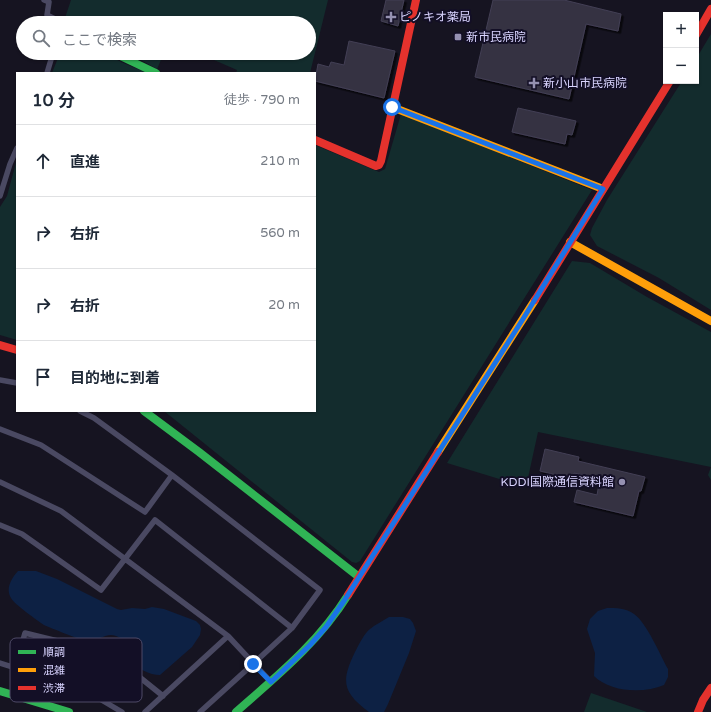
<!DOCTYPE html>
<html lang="ja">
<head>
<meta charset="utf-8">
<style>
	:root { --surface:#fff; --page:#f6f6f7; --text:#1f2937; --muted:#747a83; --line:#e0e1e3 }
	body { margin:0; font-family:"Varela Round","Noto Sans JP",sans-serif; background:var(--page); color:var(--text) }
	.controls { position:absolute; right:12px; top:12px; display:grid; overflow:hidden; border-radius:0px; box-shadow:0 1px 3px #0004 }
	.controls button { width:36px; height:36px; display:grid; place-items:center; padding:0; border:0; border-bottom:1px solid var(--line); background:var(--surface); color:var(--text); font:20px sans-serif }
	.stop { position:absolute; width:12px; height:12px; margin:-9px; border:3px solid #1a73e8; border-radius:50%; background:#fff }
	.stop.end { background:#1a73e8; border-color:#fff; box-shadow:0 1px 4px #0008 }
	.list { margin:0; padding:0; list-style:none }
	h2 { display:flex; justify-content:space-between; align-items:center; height:52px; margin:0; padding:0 16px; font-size:17px }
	h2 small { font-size:13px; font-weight:400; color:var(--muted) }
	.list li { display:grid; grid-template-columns:26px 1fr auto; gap:12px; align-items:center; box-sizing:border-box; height:72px; padding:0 16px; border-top:1px solid var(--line) }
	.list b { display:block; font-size:15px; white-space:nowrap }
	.list em { font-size:13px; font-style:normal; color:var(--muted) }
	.icon { flex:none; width:22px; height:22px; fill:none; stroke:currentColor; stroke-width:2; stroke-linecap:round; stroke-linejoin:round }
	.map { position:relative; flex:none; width:711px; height:712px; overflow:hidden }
	.search { position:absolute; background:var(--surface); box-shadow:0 1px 3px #0004; left:16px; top:16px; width:300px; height:44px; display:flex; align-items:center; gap:10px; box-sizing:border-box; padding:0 14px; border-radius:22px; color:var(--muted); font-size:15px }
	.panel { position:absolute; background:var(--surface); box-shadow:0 1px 3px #0004; left:16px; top:72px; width:300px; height:340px; border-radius:0px }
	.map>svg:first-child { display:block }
</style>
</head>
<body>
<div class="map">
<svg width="711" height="712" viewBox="0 0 711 712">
	<defs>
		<filter id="shadow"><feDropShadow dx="2.5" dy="2.5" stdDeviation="0" flood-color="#0009"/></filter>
	</defs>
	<rect width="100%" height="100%" fill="#161421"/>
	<path fill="#132c2d" d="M71 0H328L310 73H236L237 70 198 53H309V23H74L65 18Z
		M711 34V310L659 278 597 246 590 235 592 228 607 200 682 81H696V59Z
		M60 53H105L121 62 147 73H52Z
		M128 53H164L157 69Z
		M401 114 592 190 360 561 356 563 352 562 164 411H315V145L379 172 385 169Z
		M17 159V340L0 335V207L7 196Z
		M572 261 590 263 647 297 711 332V480L708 475 711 467 538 432 526 487 447 463Z
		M591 693 647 712H584Z"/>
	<path fill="#0d2144" d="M18 571H36L57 579 117 609 121 610 132 608 145 609 152 607 164 609 196 621 200 625 201 629 200 635 192 647 160 675C150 675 136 669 132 659 127 648 130 641 116 636 105 632 97 643 87 641 80 640 51 628 44 625 37 620 15 605 11 598 5 588 12 578 18 571Z
		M607 608C616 608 626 608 634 614 647 623 660 655 668 669V677L664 685C643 694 610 692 594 676L595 653 587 629 590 619 598 611Z
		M389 617H403L410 619 413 623 416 631 409 653 388 704 384 712H369C342 692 341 681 355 652 359 644 364 634 370 629 376 624 383 621 389 617Z"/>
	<path fill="#343243" stroke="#433f54" filter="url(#shadow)" d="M386 0H404L398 26 381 21Z
		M493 0H564L621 14 618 31 586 24 569 99 475 77Z
		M349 41 395 51 384 98 315 81 318 64 329 67 331 62 344 65Z
		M518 108 576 121 572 135 567 134 565 144 512 132Z
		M545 449 579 457 578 461 645 477 641 491H639L633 516 574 502 577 490 597 495 600 479 574 473 573 479 540 471Z"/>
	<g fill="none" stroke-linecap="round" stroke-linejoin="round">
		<path stroke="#4a4962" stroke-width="5.5" d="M44 0 49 2 47 15 63 23
			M47 73 53 53
			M0 196 10 164 17 148
			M0 380 17 383
			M80 411 94 418 172 475 320 590 292 628 253 664 200 712
			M0 429 41 445 145 512 172 475
			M0 482 61 511 228 636 271 682
			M0 525 22 534 101 590 155 520 292 628
			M0 663 83 689 122 712
			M15 667 25 633 86 648 127 667 163 696
			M145 712 228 636"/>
		<path stroke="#30b455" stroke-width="8" d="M114 53 156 73
			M144 411 199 452 359 577
			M0 691 69 712
			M236 712C278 675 318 643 348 595"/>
		<path stroke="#ff9f0a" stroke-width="8" d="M63 22 64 23
			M392 107 603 189
			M570 242 711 321
			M438 452 535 300"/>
		<path stroke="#e5322d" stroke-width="8" d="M696 35 711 9
			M315 140 376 166 379 165 381 161 416 0
			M535 300 670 81
			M0 345 17 350
			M348 595 438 452
			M698 712 703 700 711 688"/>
	</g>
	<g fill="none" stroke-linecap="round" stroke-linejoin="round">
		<path stroke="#1a73e8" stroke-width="5" d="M253 664 271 682 310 645 326 627 344 601 523 319 603 189 392 107"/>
	</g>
	<g fill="#9591b1" stroke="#130f26" stroke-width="1.5">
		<path d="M389 11h4v4h4v4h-4v4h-4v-4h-4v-4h4z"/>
		<rect x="454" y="33" width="8" height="8" rx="2"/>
		<path d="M532 77h4v4h4v4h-4v4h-4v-4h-4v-4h4z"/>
		<circle cx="622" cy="482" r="4"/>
	</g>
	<g text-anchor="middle" stroke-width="4" stroke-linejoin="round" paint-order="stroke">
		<g font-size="12" fill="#d9d4ff" stroke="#130f26" text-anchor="start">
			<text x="399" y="21">ピノキオ薬局</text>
			<text x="466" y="41">新市民病院</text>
			<text x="543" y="87">新小山市民病院</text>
			<text x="614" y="486" text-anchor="end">KDDI国際通信資料館</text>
		</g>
	</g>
	<rect x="10" y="638" width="132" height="64" rx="6" fill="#130f26" stroke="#4e4a67" stroke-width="1"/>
	<rect x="18" y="650" width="18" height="4" fill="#30b455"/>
	<rect x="18" y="668" width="18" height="4" fill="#ff9f0a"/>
	<rect x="18" y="686" width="18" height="4" fill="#e5322d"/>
	<g font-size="11" fill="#d9d4ff">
		<text x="43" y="656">順調</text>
		<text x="43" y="674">混雑</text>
		<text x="43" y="692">渋滞</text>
	</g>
</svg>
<div class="controls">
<button>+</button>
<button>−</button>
</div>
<div class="stop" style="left:392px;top:107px"></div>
<div class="stop end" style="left:253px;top:664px"></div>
<div class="search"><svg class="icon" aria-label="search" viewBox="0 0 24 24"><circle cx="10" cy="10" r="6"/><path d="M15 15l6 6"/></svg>ここで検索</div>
<section class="panel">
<h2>10 分<small>徒歩 · 790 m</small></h2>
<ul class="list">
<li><svg class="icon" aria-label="ahead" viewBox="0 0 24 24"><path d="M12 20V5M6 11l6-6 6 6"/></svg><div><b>直進</b></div><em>210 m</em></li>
<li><svg class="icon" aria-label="right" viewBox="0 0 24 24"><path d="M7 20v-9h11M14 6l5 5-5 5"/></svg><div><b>右折</b></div><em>560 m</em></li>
<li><svg class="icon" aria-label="right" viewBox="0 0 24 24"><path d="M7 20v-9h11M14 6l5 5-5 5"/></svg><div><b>右折</b></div><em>20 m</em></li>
<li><svg class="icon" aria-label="arrive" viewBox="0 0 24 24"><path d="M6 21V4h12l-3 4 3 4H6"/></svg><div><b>目的地に到着</b></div></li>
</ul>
</section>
</div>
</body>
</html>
